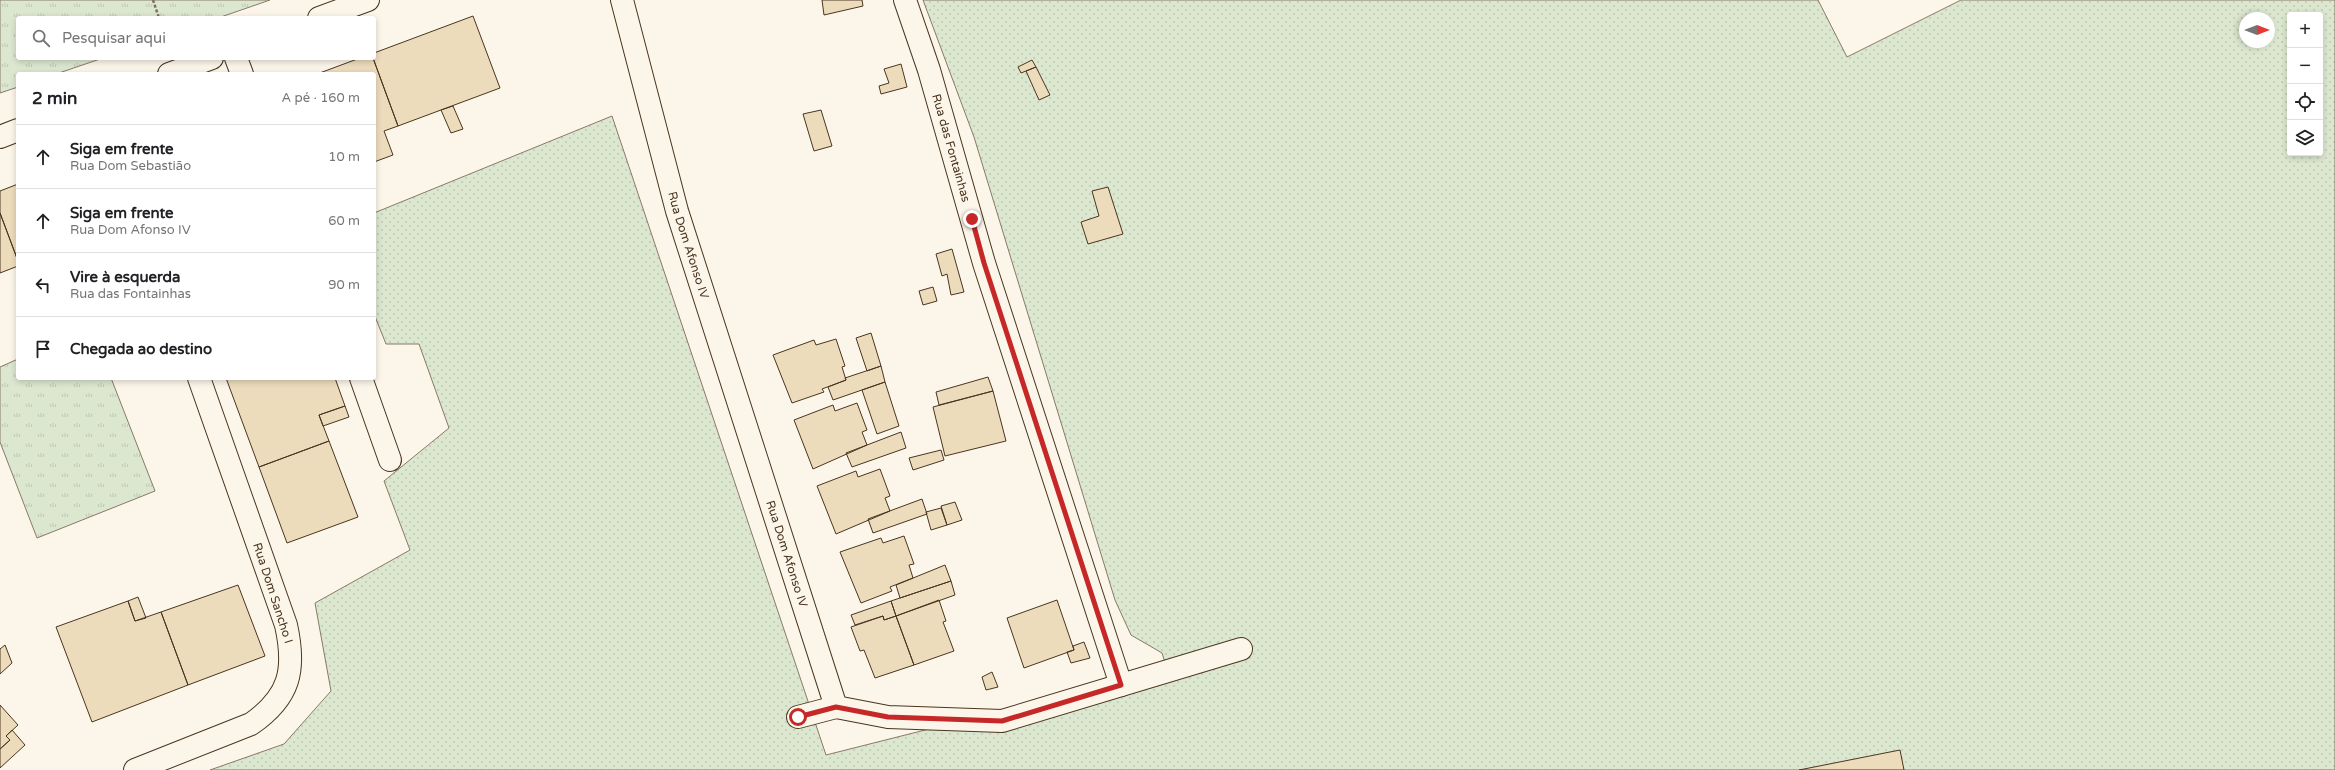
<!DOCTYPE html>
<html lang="pt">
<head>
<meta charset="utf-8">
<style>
	:root { --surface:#fff; --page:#f6f6f6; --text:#202124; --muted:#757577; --line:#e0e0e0 }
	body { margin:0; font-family:"Varela Round",sans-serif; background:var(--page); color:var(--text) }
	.controls { position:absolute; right:12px; top:12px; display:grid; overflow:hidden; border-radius:4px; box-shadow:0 2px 6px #0003 }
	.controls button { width:36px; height:36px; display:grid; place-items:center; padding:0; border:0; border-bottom:1px solid var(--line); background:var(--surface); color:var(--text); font:20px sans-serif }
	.compass { position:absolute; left:2239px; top:12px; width:36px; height:36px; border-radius:50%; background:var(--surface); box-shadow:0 2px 6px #0003; rotate:90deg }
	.stop { position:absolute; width:12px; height:12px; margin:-9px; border:3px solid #c62828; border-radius:50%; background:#fff }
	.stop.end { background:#c62828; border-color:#fff; box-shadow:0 1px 4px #0008 }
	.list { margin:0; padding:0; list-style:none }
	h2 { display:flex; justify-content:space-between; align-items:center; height:52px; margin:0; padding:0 16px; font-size:17px }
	h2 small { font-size:13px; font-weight:400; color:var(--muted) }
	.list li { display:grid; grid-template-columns:26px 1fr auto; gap:12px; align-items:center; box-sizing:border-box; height:64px; padding:0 16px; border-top:1px solid var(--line) }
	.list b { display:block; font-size:15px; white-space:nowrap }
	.list p { margin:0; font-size:13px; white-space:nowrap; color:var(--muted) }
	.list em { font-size:13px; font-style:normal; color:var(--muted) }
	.icon { flex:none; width:22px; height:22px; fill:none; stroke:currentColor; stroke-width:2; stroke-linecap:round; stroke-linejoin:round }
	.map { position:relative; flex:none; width:2335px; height:770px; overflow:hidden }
	.search { position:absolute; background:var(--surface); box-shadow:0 2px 6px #0003; left:16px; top:16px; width:360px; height:44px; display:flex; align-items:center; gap:10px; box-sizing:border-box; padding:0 14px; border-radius:4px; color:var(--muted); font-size:15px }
	.panel { position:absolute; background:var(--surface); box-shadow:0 2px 6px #0003; left:16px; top:72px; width:360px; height:308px; border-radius:4px }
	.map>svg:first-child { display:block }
</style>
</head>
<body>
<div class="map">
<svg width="2335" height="770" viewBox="0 0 2335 770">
	<defs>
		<pattern id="grass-dots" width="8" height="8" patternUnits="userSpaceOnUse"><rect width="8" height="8" fill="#dce7d0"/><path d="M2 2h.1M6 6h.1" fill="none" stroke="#bec7b2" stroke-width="1.8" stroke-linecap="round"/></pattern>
		<pattern id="park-tufts" width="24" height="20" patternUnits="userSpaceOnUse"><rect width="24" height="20" fill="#dce7d0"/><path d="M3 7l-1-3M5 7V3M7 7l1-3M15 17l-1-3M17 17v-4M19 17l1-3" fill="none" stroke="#bec7b2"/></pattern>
	</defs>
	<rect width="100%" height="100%" fill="#fbf6e9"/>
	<path fill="url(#grass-dots)" stroke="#887966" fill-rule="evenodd" d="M923 0H1818L1847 57 1961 0H2335V770H210L284 744 331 691 315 603 410 550 384 481 449 428 419 344H386L374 314V213L612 116 826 755 1167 669 1162 653 1131 635 1115 600 974 137ZM2290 15H2320V153H2290ZM2245 18H2269V42H2245Z"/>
	<path fill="url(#park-tufts)" stroke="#887966" d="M0 0H270L218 18H18V58H103L56 74H18V87L0 93Z
		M18 359V378H111L155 491 37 538 0 442V367Z"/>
	<path fill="#ecdcbc" stroke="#4a3520" d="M822 0H862L863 6 824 15Z
		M473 16 500 88 398 126 373 58 374 53Z
		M360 58H373L398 126 384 131 393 155 374 162V74H317Z
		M1032 60 1036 67 1021 73 1018 67Z
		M901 64 907 87 881 94 879 86 889 83 884 69Z
		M1036 67 1050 95 1039 100 1026 71Z
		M453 106 463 129 451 133 441 110Z
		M821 110 832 146 814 151 803 114Z
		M18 184V261L0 213V191Z
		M1108 187 1123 234 1088 244 1081 222 1099 216 1092 191Z
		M0 213 18 261V266L0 273Z
		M952 249 964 292 951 295 947 274 942 276 936 254Z
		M933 287 937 301 923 305 919 291Z
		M871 333 881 366 867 371 856 338Z
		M836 339 845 366 842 367 846 380 822 389 824 392 792 403 773 355 814 340 816 345Z
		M881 366 885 382 833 400 828 387 846 380 845 378Z
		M988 377 993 391 939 405 936 392Z
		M226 378H335L345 406 319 415 329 441 259 467Z
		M885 382 899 426 877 434 862 390Z
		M993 391 1006 441 945 456 933 407Z
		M857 403 867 430 862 432 867 445 813 469 794 420 833 405 835 411Z
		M345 406 349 417 323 426 319 415Z
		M901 432 906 448 852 467 846 453Z
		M329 441 358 517 287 543 259 467Z
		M941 450 944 460 913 470 909 458Z
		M880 469 890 496 885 498 890 511 836 534 817 486 856 471 858 477Z
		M922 499 927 514 873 533 868 519Z
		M955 502 962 520 947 525 941 506Z
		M941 508 947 525 931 530 926 512Z
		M904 536 914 564 909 565 913 578 890 587 892 591 861 603 840 552 881 538 883 543Z
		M945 565 951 581 900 598 896 585Z
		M951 581 955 595 896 616 891 601Z
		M238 585 265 656 188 685 161 612Z
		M138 597 146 618 135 621 128 601Z
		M939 600 946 621 943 622 954 651 914 665 896 616Z
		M1057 600 1074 650 1024 668 1007 618Z
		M128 601 135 621 161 612 188 685 92 722 56 627Z
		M891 601 896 616 884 620 883 616 855 625 851 615Z
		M883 616 884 620 896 616 914 665 875 678 864 650 860 651 851 627Z
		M1084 642 1090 658 1071 663 1067 652 1074 650 1073 646Z
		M5 645 12 663 0 674V649Z
		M992 672 998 687 986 690 982 677Z
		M0 705 18 725 6 736 10 740 0 749Z
		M12 730 25 745 0 768V749L10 740 6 736Z
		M1900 750 1904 770H1799Z"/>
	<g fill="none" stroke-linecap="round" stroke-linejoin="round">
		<g stroke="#4a3520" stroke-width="24">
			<g id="minor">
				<path id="s1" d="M622 0 677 211 836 707 888 717 1002 721 1241 649"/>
				<path id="s2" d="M905 0 929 70 984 263 1121 685"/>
				<path d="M319 18 368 0"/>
				<path d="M236 58 242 74"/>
				<path d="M169 74 212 58"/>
				<path d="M0 137 18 130"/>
				<path d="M361 378 390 460"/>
				<path d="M798 717 836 707"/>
				<path d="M135 770 251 724C290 697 296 670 286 625L199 378"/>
			</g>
		</g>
		<path stroke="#7f6f5c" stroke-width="2.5" stroke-dasharray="3 2" stroke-linecap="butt" d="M153 0 159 18"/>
		<use href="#minor" stroke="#fbf6e9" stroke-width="22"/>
	</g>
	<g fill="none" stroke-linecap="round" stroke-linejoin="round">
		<path stroke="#c62828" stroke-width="5" d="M798 717 836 707 888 717 1002 721 1121 685 984 263 972 219"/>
	</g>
	<g text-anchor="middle" stroke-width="3" stroke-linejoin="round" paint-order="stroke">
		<g font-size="12" fill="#4a3520" stroke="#fbf6e9">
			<text dy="4" stroke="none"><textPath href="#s2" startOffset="155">Rua das Fontainhas</textPath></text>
			<text dy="4" stroke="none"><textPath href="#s1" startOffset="254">Rua Dom Afonso IV</textPath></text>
			<text dy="4" stroke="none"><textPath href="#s1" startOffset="578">Rua Dom Afonso IV</textPath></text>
			<text transform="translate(273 593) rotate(72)" y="4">Rua Dom Sancho I</text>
		</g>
	</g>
</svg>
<div class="controls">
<button>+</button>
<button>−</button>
<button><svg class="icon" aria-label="locate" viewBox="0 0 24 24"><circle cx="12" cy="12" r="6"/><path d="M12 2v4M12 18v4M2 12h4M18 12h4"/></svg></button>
<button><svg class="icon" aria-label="layers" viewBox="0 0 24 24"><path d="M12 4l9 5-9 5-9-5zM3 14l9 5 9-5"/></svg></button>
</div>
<svg class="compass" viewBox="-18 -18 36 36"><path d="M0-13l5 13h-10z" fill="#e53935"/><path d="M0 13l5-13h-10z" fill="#757577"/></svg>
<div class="stop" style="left:798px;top:717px"></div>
<div class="stop end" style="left:972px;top:219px"></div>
<div class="search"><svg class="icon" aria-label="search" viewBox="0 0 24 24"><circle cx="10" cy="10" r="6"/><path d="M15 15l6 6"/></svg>Pesquisar aqui</div>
<section class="panel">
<h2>2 min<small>A pé · 160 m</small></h2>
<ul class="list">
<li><svg class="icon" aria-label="ahead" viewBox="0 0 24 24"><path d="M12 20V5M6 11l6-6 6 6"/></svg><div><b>Siga em frente</b><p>Rua Dom Sebastião</p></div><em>10 m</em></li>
<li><svg class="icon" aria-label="ahead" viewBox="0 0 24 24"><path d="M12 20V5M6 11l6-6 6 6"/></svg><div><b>Siga em frente</b><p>Rua Dom Afonso IV</p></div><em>60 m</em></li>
<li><svg class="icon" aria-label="left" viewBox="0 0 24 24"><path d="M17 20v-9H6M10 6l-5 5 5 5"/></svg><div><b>Vire à esquerda</b><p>Rua das Fontainhas</p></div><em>90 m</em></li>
<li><svg class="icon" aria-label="arrive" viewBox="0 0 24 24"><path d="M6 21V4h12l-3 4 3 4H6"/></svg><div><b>Chegada ao destino</b></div></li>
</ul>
</section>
</div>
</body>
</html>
